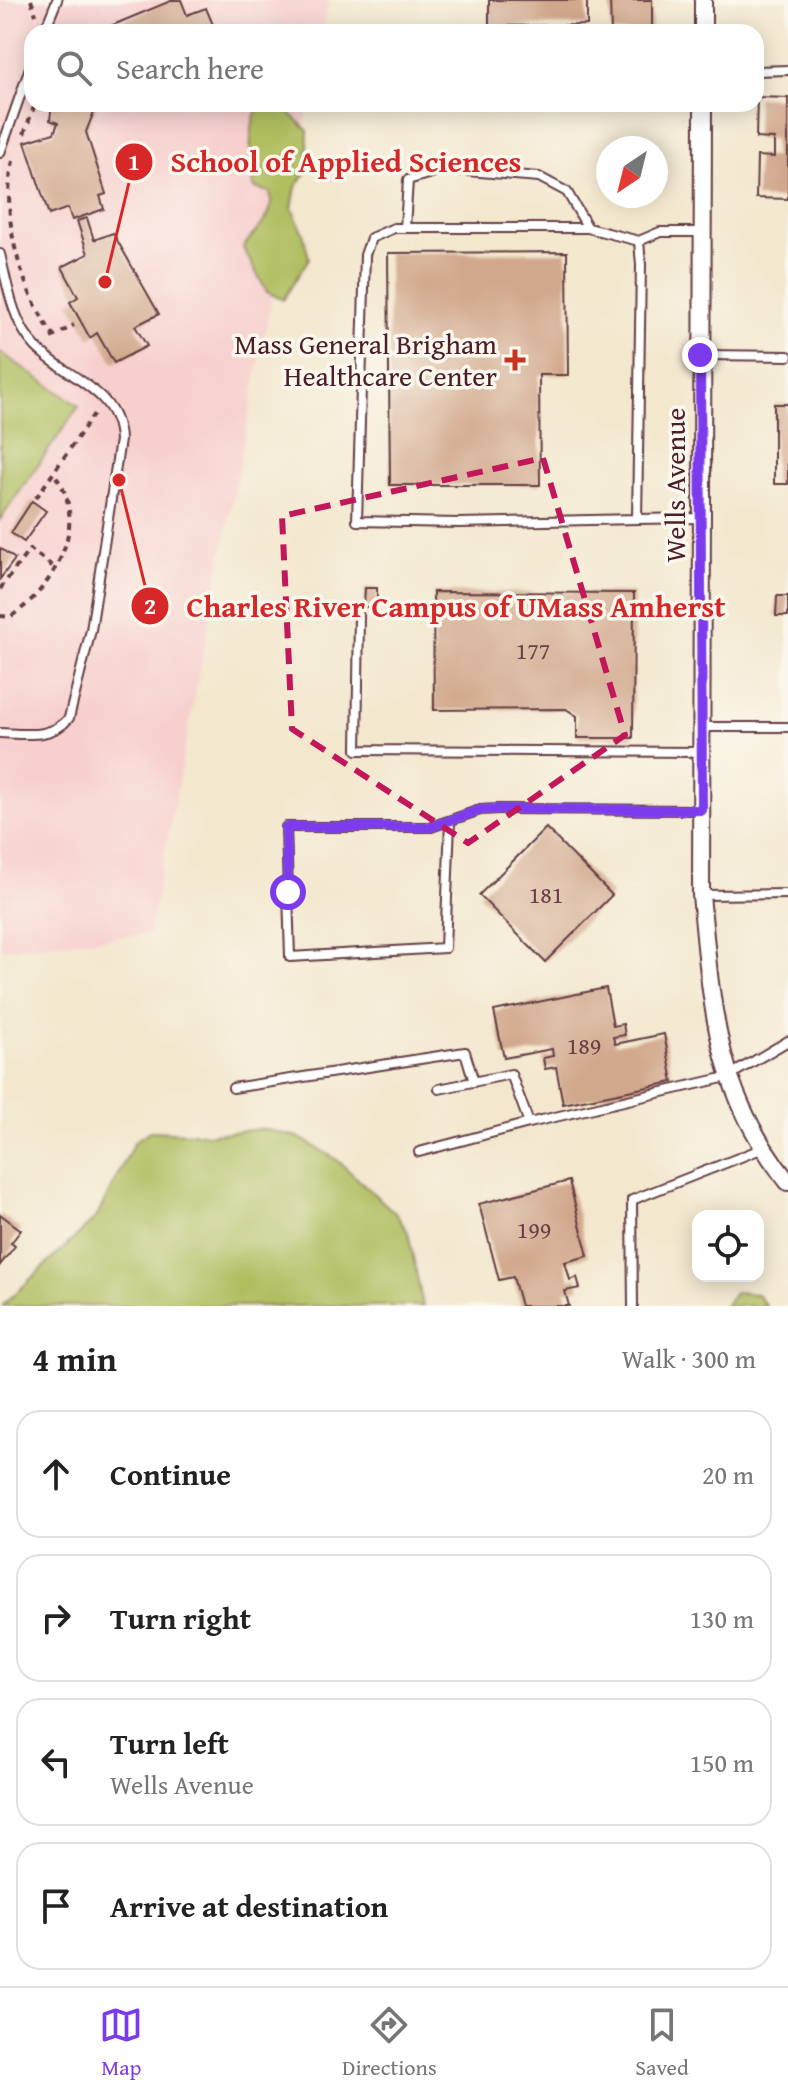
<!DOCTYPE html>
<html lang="en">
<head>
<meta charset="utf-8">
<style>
	:root { --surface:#fff; --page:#f2f2f2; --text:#222; --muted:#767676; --line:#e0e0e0; --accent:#7c3aed }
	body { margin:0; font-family:"Gentium Book Plus",serif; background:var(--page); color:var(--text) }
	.controls { position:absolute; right:24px; bottom:24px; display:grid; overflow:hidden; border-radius:16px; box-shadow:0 4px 20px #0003 }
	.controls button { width:72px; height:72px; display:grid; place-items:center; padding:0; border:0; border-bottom:2px solid var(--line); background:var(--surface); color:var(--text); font:40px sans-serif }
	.compass { position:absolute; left:596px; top:136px; width:72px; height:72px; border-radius:50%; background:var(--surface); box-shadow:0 4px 20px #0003; rotate:215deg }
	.stop { position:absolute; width:24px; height:24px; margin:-18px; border:6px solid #7c3aed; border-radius:50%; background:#fff }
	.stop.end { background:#7c3aed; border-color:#fff; box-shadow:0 2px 8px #0008 }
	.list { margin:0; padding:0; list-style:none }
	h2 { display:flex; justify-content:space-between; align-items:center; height:104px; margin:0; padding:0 32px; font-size:34px }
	h2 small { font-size:26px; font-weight:400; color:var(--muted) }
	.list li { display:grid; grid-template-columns:52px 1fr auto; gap:24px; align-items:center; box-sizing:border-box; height:128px; margin:0 16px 16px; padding:0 16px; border:2px solid var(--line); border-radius:24px }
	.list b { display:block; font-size:30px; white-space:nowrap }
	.list p { margin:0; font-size:26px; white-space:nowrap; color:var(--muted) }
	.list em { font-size:26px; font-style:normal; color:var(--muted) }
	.icon { flex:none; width:44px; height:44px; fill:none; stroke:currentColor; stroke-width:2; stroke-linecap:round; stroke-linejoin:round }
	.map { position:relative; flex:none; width:788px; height:1306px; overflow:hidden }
	.search { position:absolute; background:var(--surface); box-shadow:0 4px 20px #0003; left:24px; right:24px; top:24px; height:88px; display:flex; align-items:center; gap:20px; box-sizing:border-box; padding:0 28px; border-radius:24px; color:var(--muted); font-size:30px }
	.sheet { height:680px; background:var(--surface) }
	nav { display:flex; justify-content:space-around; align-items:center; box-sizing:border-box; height:112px; border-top:2px solid var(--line); background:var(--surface); font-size:22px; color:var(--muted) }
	nav a { display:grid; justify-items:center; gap:4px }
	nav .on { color:var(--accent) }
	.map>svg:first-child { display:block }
</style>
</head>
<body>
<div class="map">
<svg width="788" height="1306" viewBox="0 0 788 1306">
	<rect width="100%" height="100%" fill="#fbf7ec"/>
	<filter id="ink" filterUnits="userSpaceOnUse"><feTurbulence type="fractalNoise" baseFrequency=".0125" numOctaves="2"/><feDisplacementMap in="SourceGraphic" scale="16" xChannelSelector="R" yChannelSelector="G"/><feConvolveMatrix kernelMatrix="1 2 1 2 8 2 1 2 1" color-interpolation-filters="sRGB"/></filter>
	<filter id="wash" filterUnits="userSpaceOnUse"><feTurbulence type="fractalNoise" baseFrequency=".006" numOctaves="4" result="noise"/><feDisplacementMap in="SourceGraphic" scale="32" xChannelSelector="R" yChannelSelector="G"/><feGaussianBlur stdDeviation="1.8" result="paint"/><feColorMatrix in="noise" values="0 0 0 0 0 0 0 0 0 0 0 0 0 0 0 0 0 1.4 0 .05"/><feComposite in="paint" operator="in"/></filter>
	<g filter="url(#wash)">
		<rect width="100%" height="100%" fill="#f3e7ce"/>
		<path fill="#f7d0ce" d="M0 0H329L323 32H32V104H309L149 934 0 949Z"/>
		<path fill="#b0be60" stroke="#7d6e46" stroke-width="2" d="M260 104 287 110 308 131 307 171 296 187 292 208 303 233 309 258 283 300 267 292 243 248C256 227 276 220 270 192L254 188C250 165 247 124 260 104Z
			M0 352 79 406 0 520Z
			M262 1129 298 1137 336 1159 396 1214 408 1232 423 1306H2L96 1218 135 1141 150 1131 211 1134Z
			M735 1292 757 1294 766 1306H725Z"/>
		<g id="blocks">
			<path fill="#d2a88d" d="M173 0H181L187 15 206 8 216 32H96Z
				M489 0H587V25L489 26Z
				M610 0H652V32H611Z
				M757 97 788 98V199L756 198 757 156 774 157V139L756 138Z
				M52 104H97L86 132 106 194 100 196 104 209 72 220 68 208 49 215 25 142 54 133 58 123 50 120Z
				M87 218 94 240 113 233 159 314 135 326 147 346 114 363 97 333 90 338 70 302 78 297 62 267 88 254 77 221Z
				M567 252 568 375H539L540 485H390L388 253Z
				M774 404H788V484H774Z
				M32 501 46 511 24 542 11 533Z
				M0 548 15 559 0 579Z
				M365 588H377V607H364Z
				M433 592 634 593 633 738H577V716L566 709 434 710Z
				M777 596H788V616H776Z
				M546 828 612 895 545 962 479 895Z
				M606 988 613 1026 623 1024 625 1035 613 1037 615 1044 664 1034 673 1082 563 1104 556 1067 545 1069 543 1058 553 1056 552 1049 504 1058 494 1011Z
				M569 1181 588 1256 565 1262 570 1280 577 1277 580 1288 565 1291 569 1306H521L513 1277 499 1280 479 1204Z
				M0 1214 21 1230 11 1243 15 1246 0 1265Z"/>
		</g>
	</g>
	<g filter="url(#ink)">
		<use href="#blocks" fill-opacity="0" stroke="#633d43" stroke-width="2"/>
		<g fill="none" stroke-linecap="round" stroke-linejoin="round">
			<g stroke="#633d43" stroke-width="12">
				<path id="service" d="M44 32 57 0
					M756 71 788 70
					M0 153 32 62
					M405 228 408 180 444 169 539 177 567 192 588 228
					M0 254C7 284 13 324 36 347 66 378 118 389 120 440L91 630 69 718C52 739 25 734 0 733
					M701 355 788 356
					M701 518 637 519 641 265 639 241 660 232H702
					M637 519 459 523 357 521 365 255 371 238 394 228H588L639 241
					M359 616 357 750 701 752
					M701 727H788
					M450 822 445 948 290 957 286 827H431L480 810 498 809 701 810
					M701 895 788 894
					M233 1088 465 1052 474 1082
					M439 1089 511 1074 529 1123 727 1077 788 1041
					M419 1152 529 1123
					M633 1306 632 1200 761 1149"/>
			</g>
			<g stroke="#633d43" stroke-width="20">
				<path id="minor" d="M703 32V0
					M703 104 701 895C712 1007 715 1091 788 1182"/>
			</g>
			<path stroke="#633d43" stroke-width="4" stroke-dasharray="6 6" stroke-linecap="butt" d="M31 0 36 15
				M24 134 35 104
				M13 161C0 218 21 290 54 336
				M51 338 74 325
				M36 498 96 411
				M0 589 30 549 56 569
				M0 616 10 617C55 588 92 520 53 473"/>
			<use href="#service" stroke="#fff" stroke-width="8"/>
			<use href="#minor" stroke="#fff" stroke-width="16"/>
		</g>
	</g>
	<g fill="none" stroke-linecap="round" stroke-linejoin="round" filter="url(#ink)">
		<path stroke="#7c3aed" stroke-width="10" d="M288 892 286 827H431L480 810 498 809 702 810 700 355"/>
	</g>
	<path fill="none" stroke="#c2185b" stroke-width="6" stroke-dasharray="16 10" stroke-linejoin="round" d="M543 458 625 735 468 843 292 729 282 516Z"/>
	<path fill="#c8321e" stroke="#fbf7ec" stroke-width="3" d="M511 348h8v8h8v8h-8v8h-8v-8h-8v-8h8z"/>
	<g text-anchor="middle" stroke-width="7" stroke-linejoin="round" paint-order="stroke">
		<g font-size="24" fill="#6c4144">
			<text x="533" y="659">177</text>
			<text x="546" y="903">181</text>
			<text x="584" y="1054">189</text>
			<text x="534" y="1238">199</text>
		</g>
		<g font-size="28" fill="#4a1f2b" stroke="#fbf7ec" text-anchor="end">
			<text x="497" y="354">Mass General Brigham<tspan x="497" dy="32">Healthcare Center</tspan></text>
		</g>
		<g font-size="28" fill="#4a1f2b" stroke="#fbf7ec">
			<text transform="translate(675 485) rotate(-90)" y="10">Wells Avenue</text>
		</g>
	</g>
	<path fill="none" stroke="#d62828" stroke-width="3" d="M105 282L134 162M119 480L150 606"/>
	<g fill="#d62828" stroke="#fbf7ec" stroke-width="3">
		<circle cx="105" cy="282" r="8"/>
		<circle cx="119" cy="480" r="8"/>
		<circle cx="134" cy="162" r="20"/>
		<circle cx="150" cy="606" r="20"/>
	</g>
	<g font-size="24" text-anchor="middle" font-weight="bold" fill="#fff">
		<text x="134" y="170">1</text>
		<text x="150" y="614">2</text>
	</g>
	<g font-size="30" text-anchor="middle" font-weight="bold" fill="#d62828" stroke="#fbf7ec" stroke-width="7" stroke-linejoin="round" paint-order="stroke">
		<text x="346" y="172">School of Applied Sciences</text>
		<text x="456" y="617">Charles River Campus of UMass Amherst</text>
	</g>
</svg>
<div class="controls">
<button><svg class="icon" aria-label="locate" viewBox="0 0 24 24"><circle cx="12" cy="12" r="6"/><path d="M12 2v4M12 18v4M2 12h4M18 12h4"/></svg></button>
</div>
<svg class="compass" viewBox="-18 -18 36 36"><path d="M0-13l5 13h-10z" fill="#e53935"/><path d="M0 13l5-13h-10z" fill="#767676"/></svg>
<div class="stop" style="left:288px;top:892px"></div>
<div class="stop end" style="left:700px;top:355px"></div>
<div class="search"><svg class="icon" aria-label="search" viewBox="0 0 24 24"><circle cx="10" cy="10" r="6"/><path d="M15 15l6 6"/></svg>Search here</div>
</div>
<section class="sheet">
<h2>4 min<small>Walk · 300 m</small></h2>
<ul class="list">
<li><svg class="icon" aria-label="ahead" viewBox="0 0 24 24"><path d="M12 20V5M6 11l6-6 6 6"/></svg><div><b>Continue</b></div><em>20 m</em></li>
<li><svg class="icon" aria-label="right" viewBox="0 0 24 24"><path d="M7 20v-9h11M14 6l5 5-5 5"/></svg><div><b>Turn right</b></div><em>130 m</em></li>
<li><svg class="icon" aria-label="left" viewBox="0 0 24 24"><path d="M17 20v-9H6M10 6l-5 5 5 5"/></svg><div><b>Turn left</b><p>Wells Avenue</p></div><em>150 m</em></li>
<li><svg class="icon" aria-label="arrive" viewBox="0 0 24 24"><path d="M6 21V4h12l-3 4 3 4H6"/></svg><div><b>Arrive at destination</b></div></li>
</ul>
</section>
<nav>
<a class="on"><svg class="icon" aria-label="map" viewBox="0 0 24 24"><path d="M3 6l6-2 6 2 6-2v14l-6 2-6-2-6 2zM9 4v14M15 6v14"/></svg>Map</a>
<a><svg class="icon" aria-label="directions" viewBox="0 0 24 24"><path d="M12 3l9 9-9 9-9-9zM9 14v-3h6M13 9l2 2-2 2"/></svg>Directions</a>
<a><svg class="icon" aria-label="saved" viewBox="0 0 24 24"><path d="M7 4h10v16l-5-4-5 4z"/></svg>Saved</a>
</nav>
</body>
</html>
